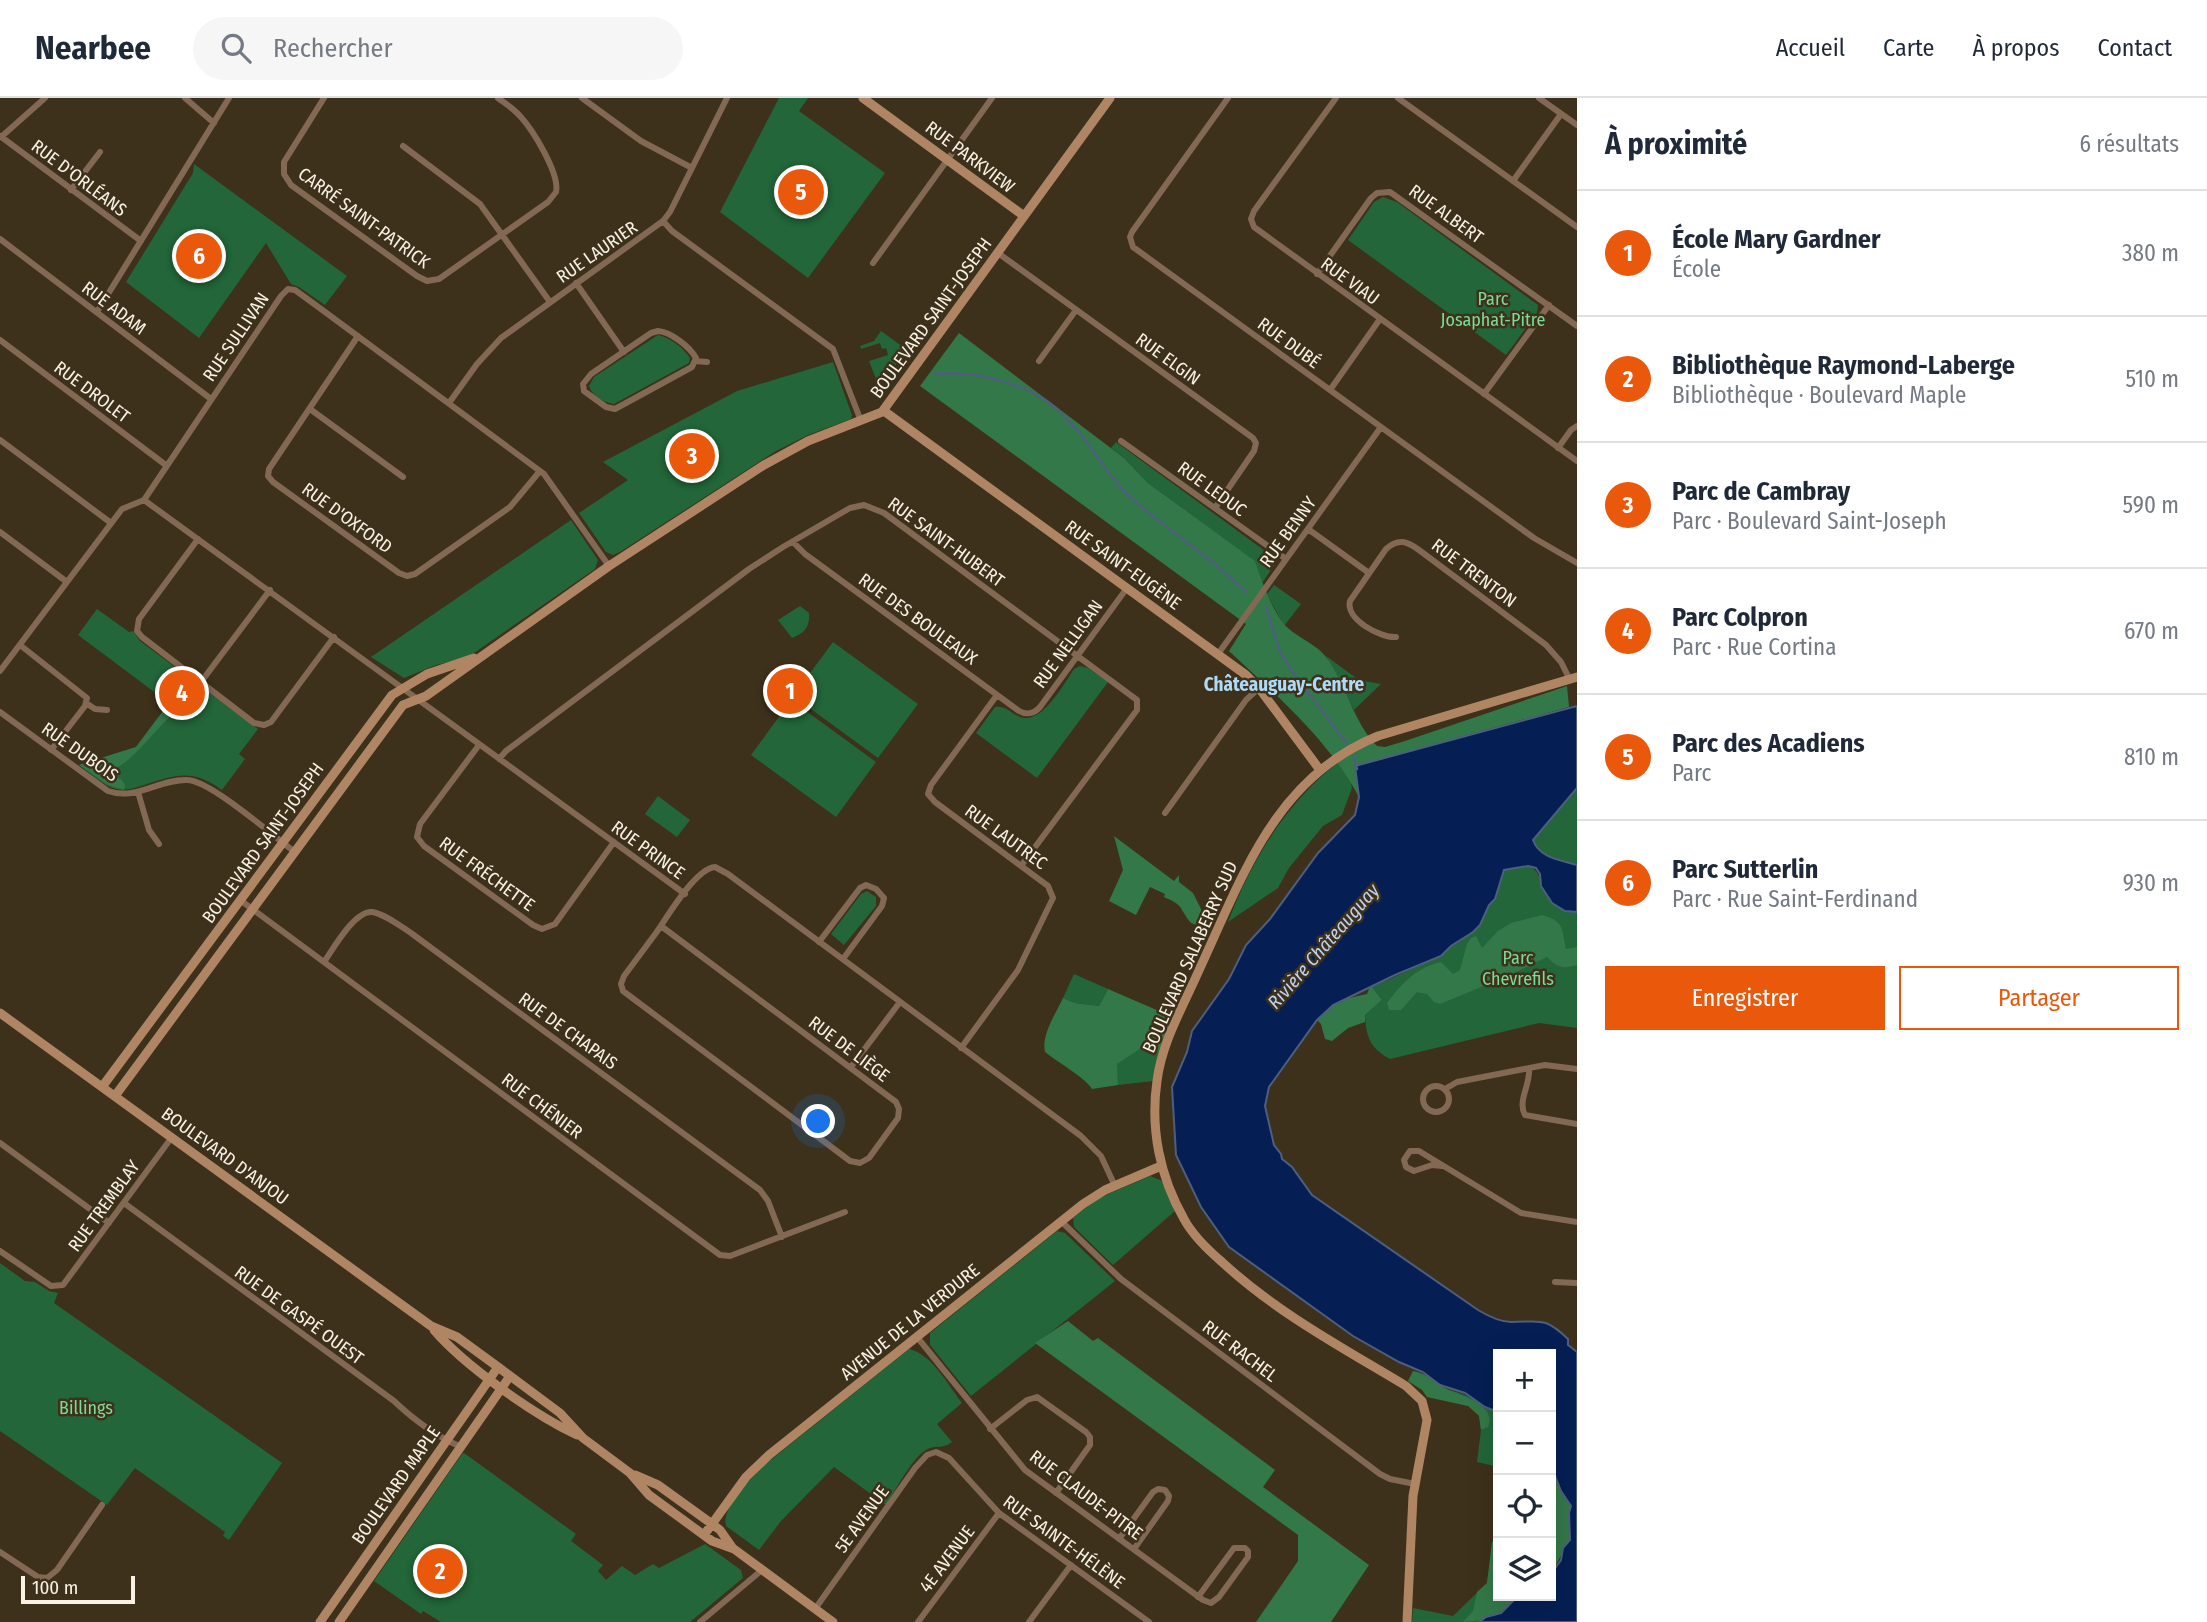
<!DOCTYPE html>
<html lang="fr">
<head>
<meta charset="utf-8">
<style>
	:root { --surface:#fff; --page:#f6f6f7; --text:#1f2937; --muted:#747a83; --line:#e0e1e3; --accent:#ea580c }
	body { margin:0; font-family:"Fira Sans Condensed",sans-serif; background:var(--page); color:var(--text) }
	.controls { position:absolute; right:21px; bottom:21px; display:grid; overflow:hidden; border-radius:0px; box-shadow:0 7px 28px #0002 }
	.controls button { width:63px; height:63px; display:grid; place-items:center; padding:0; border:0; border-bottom:2px solid var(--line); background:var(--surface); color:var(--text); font:35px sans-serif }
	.scale { position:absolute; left:21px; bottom:18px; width:114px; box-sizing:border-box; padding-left:7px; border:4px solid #f9f2e4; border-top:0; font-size:19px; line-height:24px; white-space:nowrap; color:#f9f2e4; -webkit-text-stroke:5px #3d311b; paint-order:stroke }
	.you { position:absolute; left:819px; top:1024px; width:24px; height:24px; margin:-18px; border:5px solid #fff; border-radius:50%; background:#1a73e8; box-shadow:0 0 0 10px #1a73e833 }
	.badge { display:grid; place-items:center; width:46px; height:46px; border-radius:50%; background:var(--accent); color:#fff; font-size:23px; font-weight:700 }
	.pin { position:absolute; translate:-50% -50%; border:4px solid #fff; box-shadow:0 2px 7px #0006 }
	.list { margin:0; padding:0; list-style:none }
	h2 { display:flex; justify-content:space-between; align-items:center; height:91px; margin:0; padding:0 28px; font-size:30px }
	h2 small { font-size:23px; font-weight:400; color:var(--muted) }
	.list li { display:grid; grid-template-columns:46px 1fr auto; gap:21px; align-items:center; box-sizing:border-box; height:126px; padding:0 28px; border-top:2px solid var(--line) }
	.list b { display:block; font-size:26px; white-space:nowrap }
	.list p { margin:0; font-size:23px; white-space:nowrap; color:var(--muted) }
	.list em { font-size:23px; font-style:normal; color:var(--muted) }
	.actions { display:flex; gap:14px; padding:21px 28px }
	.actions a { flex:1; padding:16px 0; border:2px solid var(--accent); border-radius:0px; text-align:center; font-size:24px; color:var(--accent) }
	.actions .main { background:var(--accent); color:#fff }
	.icon { flex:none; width:38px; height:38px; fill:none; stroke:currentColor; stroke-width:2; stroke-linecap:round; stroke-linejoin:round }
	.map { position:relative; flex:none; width:1577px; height:1524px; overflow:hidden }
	header { display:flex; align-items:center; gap:42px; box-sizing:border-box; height:98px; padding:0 35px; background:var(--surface); border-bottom:2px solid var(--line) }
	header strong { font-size:33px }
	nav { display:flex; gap:38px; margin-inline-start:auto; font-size:24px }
	.search { width:490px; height:63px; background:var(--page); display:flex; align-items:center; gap:18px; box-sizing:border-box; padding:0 24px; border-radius:38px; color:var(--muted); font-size:26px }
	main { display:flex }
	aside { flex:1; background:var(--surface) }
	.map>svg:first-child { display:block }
</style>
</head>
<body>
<header>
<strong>Nearbee</strong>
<div class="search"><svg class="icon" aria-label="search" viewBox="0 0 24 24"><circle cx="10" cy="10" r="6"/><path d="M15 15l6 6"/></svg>Rechercher</div>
<nav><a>Accueil</a><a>Carte</a><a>À propos</a><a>Contact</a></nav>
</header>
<main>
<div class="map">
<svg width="1577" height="1524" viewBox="0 0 1577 1524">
	<rect width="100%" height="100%" fill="#3d311b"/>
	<path fill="#226639" d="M779 0H808L799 13 885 75 808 180 720 114Z
		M194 66 347 178 325 207 299 189 291 186 266 145 199 240 126 184 193 75Z
		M1383 99 1397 104 1538 207 1537 215 1506 257 1348 142 1374 104Z
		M881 233 907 252 886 280 878 286 869 263 888 257 886 250 882 251 880 245 861 251 860 248 874 243Z
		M658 237C669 239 684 250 690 260L689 265 614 306C605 305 592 298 589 288L594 279Z
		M833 264 852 317 851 321 808 337 776 353 620 454 613 457 606 454 579 415 628 382 603 364 737 293Z
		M1116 344 1272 458 1275 466 1262 485 1254 463 1148 385 1124 360 1111 350Z
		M571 422 598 462 595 471 484 548 467 560 436 567 404 580 371 559Z
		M1274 487 1301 506 1284 528 1267 496Z
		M800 508 809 515C810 529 805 535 792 540L778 522Z
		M97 511 129 534 133 533 140 543 258 631 239 656 245 661 222 692C192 670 176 677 144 687 135 690 126 693 116 691 102 687 90 675 79 667L136 649 169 605 78 537Z
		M833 544 918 606 878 660 793 598Z
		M1326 558 1359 582 1381 586 1354 612Z
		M1080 568 1088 570 1108 584 1037 680 976 635 995 609C1006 607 1010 615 1020 619 1042 627 1063 587 1074 571Z
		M791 602 876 664 836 719 751 657Z
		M1340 663 1350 680 1352 690 1342 717 1323 728 1289 770 1278 790 1228 824C1251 763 1287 703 1340 663Z
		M1577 690V767C1561 762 1539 760 1533 742Z
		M658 698 690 722 677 739 645 716Z
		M1528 768C1550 775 1534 809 1577 814V930L1539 925 1390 961C1370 950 1366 939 1365 917L1382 902 1372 889 1441 858 1451 848 1473 834 1483 822 1489 807 1495 801 1503 772Z
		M867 793 876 799V808L844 847 831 836 861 796Z
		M1074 876 1108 891 1099 908 1075 905 1063 900Z
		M1171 923 1153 983 1118 987 1116 966 1140 951H1151Z
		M1150 1078 1163 1083 1175 1113 1113 1167 1074 1129 1073 1120 1097 1101Z
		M1057 1133 1065 1135 1115 1183 971 1298 930 1247V1235Z
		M0 1165 25 1183 35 1184 49 1193 58 1195 54 1205 282 1365 229 1442 223 1438 225 1434 135 1370 107 1407 0 1333Z
		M909 1251C932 1256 948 1287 962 1305L937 1326 952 1344C941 1352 936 1346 926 1352 912 1360 895 1393 886 1407L834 1369 781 1423 759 1452 726 1428C721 1409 753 1378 767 1365Z
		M1449 1292C1467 1296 1482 1306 1498 1314V1369L1477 1364 1481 1332 1479 1318 1485 1310Z
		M464 1355 576 1436 571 1443 603 1467 598 1473 606 1482 622 1468 635 1477 653 1466 659 1470 705 1446 741 1472 743 1480 690 1524H441L423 1513 421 1516 374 1483 462 1356Z
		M1498 1405V1498H1518L1479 1524H1412L1413 1510 1453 1518 1487 1485Z"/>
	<path fill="#337848" d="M959 235 1124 360 1148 385 1255 463C1260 479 1275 520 1288 530 1299 540 1317 547 1326 559 1347 587 1353 624 1377 648L1385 649 1405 643 1567 588 1569 609 1355 668 1359 699C1328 641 1277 598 1229 553L1246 526 920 288Z
		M169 605 171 615 169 620C149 638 134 663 109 674L111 678 121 681 125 687 124 692 108 687 79 667 136 649Z
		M1114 738 1174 783 1179 777V784L1193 795 1202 813 1211 822 1209 827C1190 828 1191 826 1182 812 1179 805 1170 802 1164 799L1165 796 1150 789 1136 817 1109 803 1123 772Z
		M1542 817C1565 823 1562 832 1566 851L1577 849V867C1562 871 1558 870 1547 859L1508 878 1440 906 1434 904 1427 896 1417 894 1401 912H1389L1387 905C1401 886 1417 869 1441 864L1453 876 1460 872 1467 846 1471 840 1476 838 1482 850 1498 833 1511 825Z
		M1372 889 1382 902 1365 917V924L1348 930 1332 943 1325 941 1321 926 1317 922 1333 907 1349 900 1367 896 1369 891H1366Z
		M1108 891 1159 913 1171 923 1158 954 1140 951 1117 966 1118 987 1092 991C1087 981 1056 963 1045 954 1041 937 1056 915 1063 900L1075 905 1099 908Z
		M1068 1223 1093 1243 1098 1240 1275 1372 1263 1389 1369 1467 1331 1524H1256L1298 1463V1437L1035 1245Z
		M1413 1273C1426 1275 1433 1283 1443 1289 1457 1297 1498 1305 1488 1329L1481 1332 1479 1318 1468 1308 1427 1299 1422 1292 1408 1283Z
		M1551 1376 1555 1378 1561 1393 1571 1408 1569 1415 1570 1441 1551 1476Z
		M1492 1444 1498 1446V1498H1518C1512 1503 1507 1510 1501 1514 1494 1520 1473 1524 1463 1524L1473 1513 1477 1494 1487 1485Z"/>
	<path fill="#051f54" stroke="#4e5e7f" stroke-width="2" d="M1577 608V690L1533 742C1539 760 1561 762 1577 767V814L1565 813 1552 805 1541 788 1540 776 1536 770 1528 768 1504 772 1495 801 1489 807 1480 827 1473 834 1451 848 1441 858 1395 877 1333 907 1317 922 1269 989 1265 1008 1274 1047 1281 1056 1282 1061 1292 1069 1312 1097 1478 1212C1488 1218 1499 1224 1511 1224 1540 1224 1544 1218 1568 1241V1247L1577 1254V1524H1479L1486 1519 1501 1515 1518 1498H1551V1476L1561 1462 1563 1450 1570 1442 1569 1415 1571 1408 1561 1393 1555 1378 1551 1376V1256H1498V1314L1485 1309 1465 1295 1440 1287 1423 1274 1399 1264 1353 1238 1229 1149 1201 1109 1176 1057 1172 989 1187 954 1192 933 1229 881 1246 847 1270 821 1318 755 1355 717 1359 699 1355 668Z"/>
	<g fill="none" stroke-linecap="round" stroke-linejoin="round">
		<path stroke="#4e5e7f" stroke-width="2.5" d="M935 276C973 272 1027 285 1056 310 1065 318 1073 328 1081 337 1097 356 1109 379 1127 396 1165 431 1210 458 1246 494
			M1266 509 1280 554 1292 573 1347 646
			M1354 658 1357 671"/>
		<path stroke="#836854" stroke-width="6" d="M185 0 214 25
			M324 0 284 64V76L291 87 417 178 427 183 439 181 548 104 556 94C560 76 533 32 520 18 514 11 506 6 498 0
			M582 0 641 43 692 70
			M1228 0 1132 134 1130 139 1133 149 1534 440 1577 465
			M1336 0 1254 113 1251 121 1254 129 1577 363
			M1398 0 1577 129
			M1539 0 1577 27
			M0 38 141 143
			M1 39 45 0
			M403 48 480 106 550 204
			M1513 83 1561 16
			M71 92 100 54
			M663 123 672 133 833 251 861 323
			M0 141 211 301
			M998 155 1253 340 1256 345 1254 353 1215 410
			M873 165 992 0
			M1317 176 1371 100 1377 95 1390 94 1577 228
			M576 185 624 254
			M97 214 229 0
			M658 233C671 234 690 249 696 260L692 269 615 311 606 309 584 293 583 286 591 276 651 235Z
			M358 238 269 371 268 378 273 384 399 475 407 478 415 476 510 409 540 373
			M0 242 167 368
			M695 263 707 264
			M1039 263 1076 212
			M1330 292 1380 221
			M1484 296 1549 207
			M449 305 477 266 501 240 663 123 670 114 727 0
			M310 311 403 379
			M0 342 111 425
			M1121 343 1286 461
			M1558 350 1571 332 1577 328
			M144 402 685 796
			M1308 431 1369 475
			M0 434 67 484
			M198 441 139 521 137 533 142 539 254 625 264 627 271 624 334 539
			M793 444 805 456 1019 613C1026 617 1034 616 1040 609L1127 490
			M1396 539C1380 540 1345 521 1350 503L1386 451C1398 440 1407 443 1419 452L1546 547 1561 564 1569 580
			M20 547 87 600 85 608 51 652
			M1218 556 1381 329
			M0 573 122 411 144 402 281 198 288 191 295 192 321 211 544 376 609 468
			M201 584 270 492
			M86 605 95 611 107 612
			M0 614 108 693C136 703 159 681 187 682 210 682 273 738 295 754
			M479 647 420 726 417 739 424 748 533 827 542 831 555 826 614 744
			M499 661 506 653 749 471 783 449 850 410 864 407 884 415 1137 602V612L1021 768
			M138 694 149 732 159 746
			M1165 715 1246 602 1259 590
			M240 802 720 1157 730 1158 845 1114
			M661 828 896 1004 899 1011 898 1020 869 1060 860 1065 850 1063 623 893 621 886 624 878 656 835C668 818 695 771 715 769L728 776 1081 1038 1101 1058 1115 1088
			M819 844 860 790 866 787 876 791 884 800 882 808 843 861
			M324 864C333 851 355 812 372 814 385 816 400 828 411 835L760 1092 768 1103 782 1139
			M961 950 1018 872 1053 800 1048 788 935 704 928 696 931 687 997 597
			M851 969 900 904
			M1529 970C1531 986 1517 1003 1525 1017L1577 1026
			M1423 1001a13 13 0 1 1 26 0a13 13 0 1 1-26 0Z
			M1445 991 1457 984 1545 967 1577 971
			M0 1045 109 1125
			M1442 1068 1432 1067 1414 1073 1406 1069 1404 1062 1410 1053H1419L1521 1115 1577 1124
			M124 1105 394 1303C414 1322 434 1337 459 1348
			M1061 1123 1121 1181 1380 1376 1390 1381 1415 1386
			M0 1153 51 1188 63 1187 172 1039
			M1555 1184 1577 1185
			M917 1239 1025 1372 1203 1502 1211 1505 1219 1499 1248 1459V1453L1245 1450H1234L1198 1499
			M990 1331 1027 1302 1037 1299 1086 1334 1090 1339V1347L1056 1395
			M1119 1441 1153 1394 1158 1391 1165 1392 1169 1398 1168 1403 1134 1451
			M0 1454 38 1479 47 1480 57 1472 102 1407
			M815 1511 915 1370 927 1357 936 1354 949 1360 999 1415 1149 1524
			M700 1524 762 1472
			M918 1524 999 1415
			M1029 1524 1071 1467"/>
		<path stroke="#b08564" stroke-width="9" d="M863 0 1024 118
			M884 313 1246 577 1259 590 1320 672
			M0 915 431 1228 457 1239 498 1269 560 1315 583 1340 630 1375 649 1397 712 1443 734 1451 833 1524
			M102 989 392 597 427 576 474 560
			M115 998 403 607 426 598 609 468 764 367 808 343 882 314 1110 0
			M434 1232C465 1268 533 1316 577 1337
			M635 1377 658 1387 712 1426 720 1432 732 1449
			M704 1437 746 1379 769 1357 1083 1106 1105 1092 1161 1068
			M320 1524 498 1269
			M339 1524 510 1278
			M1407 1524 1413 1398 1427 1322 1422 1303 1406 1288C1343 1250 1277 1215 1222 1164 1208 1152 1193 1138 1184 1121 1160 1079 1150 1031 1157 983 1162 943 1184 907 1200 870 1243 777 1276 679 1378 638L1577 579"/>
	</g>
	<g text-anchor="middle" stroke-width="5" stroke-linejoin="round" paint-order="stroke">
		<g font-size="18" fill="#f9f2e4" stroke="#3d311b">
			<text transform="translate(970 59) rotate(37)" y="6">RUE PARKVIEW</text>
			<text transform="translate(79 80) rotate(37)" y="6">RUE D'ORLÉANS</text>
			<text transform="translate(1446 116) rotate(36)" y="6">RUE ALBERT</text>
			<text transform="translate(364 120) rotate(36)" y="6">CARRÉ SAINT-PATRICK</text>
			<text transform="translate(597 154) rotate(-35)" y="6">RUE LAURIER</text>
			<text transform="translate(1350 183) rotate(36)" y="6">RUE VIAU</text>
			<text transform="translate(114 210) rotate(37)" y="6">RUE ADAM</text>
			<text transform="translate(931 220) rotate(-54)" y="6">BOULEVARD SAINT-JOSEPH</text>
			<text transform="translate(236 239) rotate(-56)" y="6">RUE SULLIVAN</text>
			<text transform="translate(1289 245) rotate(36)" y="6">RUE DUBÉ</text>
			<text transform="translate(1168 261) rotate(36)" y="6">RUE ELGIN</text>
			<text transform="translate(92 294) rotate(37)" y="6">RUE DROLET</text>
			<text transform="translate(1212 391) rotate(36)" y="6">RUE LEDUC</text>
			<text transform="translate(347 420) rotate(36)" y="6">RUE D'OXFORD</text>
			<text transform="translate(1288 434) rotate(-54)" y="6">RUE BENNY</text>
			<text transform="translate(946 444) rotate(36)" y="6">RUE SAINT-HUBERT</text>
			<text transform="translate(1123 467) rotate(36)" y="6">RUE SAINT-EUGÈNE</text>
			<text transform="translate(1474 475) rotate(37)" y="6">RUE TRENTON</text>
			<text transform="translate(918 521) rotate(36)" y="6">RUE DES BOULEAUX</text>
			<text transform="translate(1068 546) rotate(-54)" y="6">RUE NELLIGAN</text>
			<text transform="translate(80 654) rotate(35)" y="6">RUE DUBOIS</text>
			<text transform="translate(1006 739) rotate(36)" y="6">RUE LAUTREC</text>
			<text transform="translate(263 745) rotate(-54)" y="6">BOULEVARD SAINT-JOSEPH</text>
			<text transform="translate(648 752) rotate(36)" y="6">RUE PRINCE</text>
			<text transform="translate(487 776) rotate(36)" y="6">RUE FRÉCHETTE</text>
			<text transform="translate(1190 859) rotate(-66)" y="6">BOULEVARD SALABERRY SUD</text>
			<text transform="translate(568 933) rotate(36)" y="6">RUE DE CHAPAIS</text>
			<text transform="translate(849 951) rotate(37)" y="6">RUE DE LIÈGE</text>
			<text transform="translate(542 1008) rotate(37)" y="6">RUE CHÉNIER</text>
			<text transform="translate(225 1058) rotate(36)" y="6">BOULEVARD D'ANJOU</text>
			<text transform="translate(104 1108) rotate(-54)" y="6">RUE TREMBLAY</text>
			<text transform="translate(299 1217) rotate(36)" y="6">RUE DE GASPÉ OUEST</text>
			<text transform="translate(910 1224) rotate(-39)" y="6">AVENUE DE LA VERDURE</text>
			<text transform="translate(1240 1253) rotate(37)" y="6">RUE RACHEL</text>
			<text transform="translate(396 1387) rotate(-55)" y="6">BOULEVARD MAPLE</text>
			<text transform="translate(1086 1397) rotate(37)" y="6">RUE CLAUDE-PITRE</text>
			<text transform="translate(862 1421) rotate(-54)" y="6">5E AVENUE</text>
			<text transform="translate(1064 1444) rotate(36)" y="6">RUE SAINTE-HÉLÈNE</text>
			<text transform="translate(947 1461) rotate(-53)" y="6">4E AVENUE</text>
		</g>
		<g font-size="18" fill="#7cdb96" stroke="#3d311b">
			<text x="1493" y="207">Parc<tspan x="1493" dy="21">Josaphat-Pitre</tspan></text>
			<text x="1518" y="866">Parc<tspan x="1518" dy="21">Chevrefils</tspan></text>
			<text x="86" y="1316">Billings</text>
		</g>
		<g font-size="19" font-weight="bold" fill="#aedaf6" stroke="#3d311b">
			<text x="1284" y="593">Châteauguay-Centre</text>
		</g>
		<g font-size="19" font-style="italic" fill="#bfd2f5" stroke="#3d311b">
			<text transform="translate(1323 848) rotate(-49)" y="7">Rivière Châteauguay</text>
		</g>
	</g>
</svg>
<div class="controls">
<button>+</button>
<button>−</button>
<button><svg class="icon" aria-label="locate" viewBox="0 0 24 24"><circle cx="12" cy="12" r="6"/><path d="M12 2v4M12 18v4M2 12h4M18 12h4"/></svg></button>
<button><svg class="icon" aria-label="layers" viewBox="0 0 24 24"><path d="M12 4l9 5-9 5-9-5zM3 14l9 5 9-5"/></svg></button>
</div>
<div class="scale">100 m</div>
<div class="you"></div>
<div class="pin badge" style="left:790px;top:593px">1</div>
<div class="pin badge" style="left:440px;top:1473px">2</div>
<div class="pin badge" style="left:692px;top:358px">3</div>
<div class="pin badge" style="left:182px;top:595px">4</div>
<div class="pin badge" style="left:801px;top:94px">5</div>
<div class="pin badge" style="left:199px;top:158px">6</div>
</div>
<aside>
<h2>À proximité<small>6 résultats</small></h2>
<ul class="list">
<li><span class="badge">1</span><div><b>École Mary Gardner</b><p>École</p></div><em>380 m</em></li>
<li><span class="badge">2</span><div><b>Bibliothèque Raymond-Laberge</b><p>Bibliothèque · Boulevard Maple</p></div><em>510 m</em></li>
<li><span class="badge">3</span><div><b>Parc de Cambray</b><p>Parc · Boulevard Saint-Joseph</p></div><em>590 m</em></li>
<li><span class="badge">4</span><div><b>Parc Colpron</b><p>Parc · Rue Cortina</p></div><em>670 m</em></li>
<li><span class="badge">5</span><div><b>Parc des Acadiens</b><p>Parc</p></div><em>810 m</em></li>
<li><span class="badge">6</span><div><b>Parc Sutterlin</b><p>Parc · Rue Saint-Ferdinand</p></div><em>930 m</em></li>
</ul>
<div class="actions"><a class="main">Enregistrer</a><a>Partager</a></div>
</aside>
</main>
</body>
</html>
